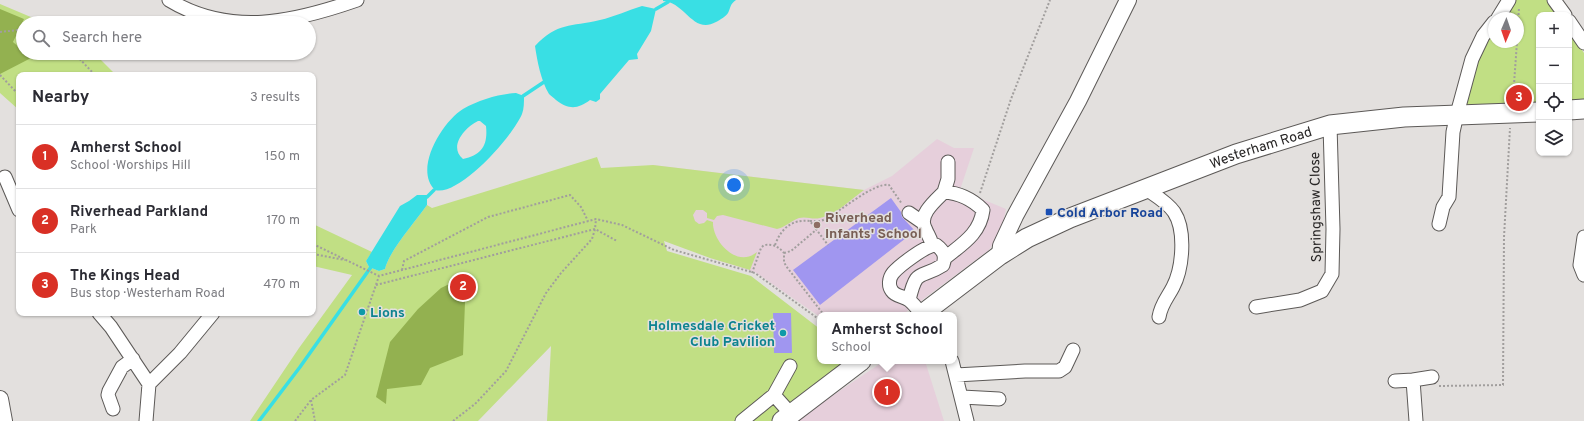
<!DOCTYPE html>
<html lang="en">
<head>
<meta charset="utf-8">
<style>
	:root { --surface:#fff; --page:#f2f2f3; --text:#2b2b33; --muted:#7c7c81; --line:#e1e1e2; --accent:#d93025 }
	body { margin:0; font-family:Overpass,sans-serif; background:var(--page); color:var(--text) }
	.controls { position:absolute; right:12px; top:12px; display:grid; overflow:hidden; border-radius:8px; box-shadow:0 1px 3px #0004 }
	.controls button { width:36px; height:36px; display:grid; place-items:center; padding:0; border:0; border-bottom:1px solid var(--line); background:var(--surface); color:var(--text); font:20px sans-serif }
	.compass { position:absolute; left:1488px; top:12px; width:36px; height:36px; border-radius:50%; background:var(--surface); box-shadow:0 1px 3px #0004; rotate:182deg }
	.you { position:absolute; left:734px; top:185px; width:14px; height:14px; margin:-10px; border:3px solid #fff; border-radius:50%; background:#1a73e8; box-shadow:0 0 0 6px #1a73e833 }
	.badge { display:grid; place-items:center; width:26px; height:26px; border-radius:50%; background:var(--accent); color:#fff; font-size:13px; font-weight:700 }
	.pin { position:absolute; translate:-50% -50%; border:2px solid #fff; box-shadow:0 1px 4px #0006 }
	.popup { position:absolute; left:817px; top:312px; width:140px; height:52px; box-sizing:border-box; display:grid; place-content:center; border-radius:8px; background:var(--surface); filter:drop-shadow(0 1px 3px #0005); font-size:13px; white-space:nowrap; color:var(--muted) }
	.popup b { font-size:15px; color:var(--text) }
	.popup::after { content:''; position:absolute; left:50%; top:100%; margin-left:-8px; border:8px solid transparent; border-top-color:var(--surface) }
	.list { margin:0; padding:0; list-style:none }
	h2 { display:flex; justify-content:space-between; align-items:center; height:52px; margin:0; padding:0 16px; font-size:17px }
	h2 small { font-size:13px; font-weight:400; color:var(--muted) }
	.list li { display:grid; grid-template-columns:26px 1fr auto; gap:12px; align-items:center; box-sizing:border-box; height:64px; padding:0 16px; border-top:1px solid var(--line) }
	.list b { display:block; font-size:15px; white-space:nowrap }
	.list p { margin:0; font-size:13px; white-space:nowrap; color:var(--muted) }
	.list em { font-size:13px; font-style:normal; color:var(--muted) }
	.icon { flex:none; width:22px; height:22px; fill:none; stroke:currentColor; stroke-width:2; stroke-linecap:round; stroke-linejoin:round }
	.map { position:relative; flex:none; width:1584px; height:421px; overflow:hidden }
	.search { position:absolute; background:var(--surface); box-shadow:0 1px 3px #0004; left:16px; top:16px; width:300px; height:44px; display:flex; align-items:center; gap:10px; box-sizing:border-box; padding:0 14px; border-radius:22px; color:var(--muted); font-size:15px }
	.panel { position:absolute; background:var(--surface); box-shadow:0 1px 3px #0004; left:16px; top:72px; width:300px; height:244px; border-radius:8px }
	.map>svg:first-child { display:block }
</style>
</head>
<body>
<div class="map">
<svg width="1584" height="421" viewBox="0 0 1584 421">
	<rect width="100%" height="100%" fill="#e3e0de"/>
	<path fill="#e6cfdb" d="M937 139 954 148H974L960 190 1006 209 1001 231 989 250 902 315H820V317L755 272 710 258 653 165 864 190 892 176Z
		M884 361H925L944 421H795Z"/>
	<path fill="#c1df84" d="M1515 0H1547L1558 15H1539V104L1466 107C1473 80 1477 53 1494 30V42H1518V18H1503Z
		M0 4 45 23H23V53H94L116 75H19V110L0 93Z
		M1569 31 1584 53V100L1569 102Z
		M597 157 601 168 653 165 864 190C851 199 836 215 820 218 812 220 807 216 799 218 791 221 784 228 777 229L723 215 717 216 714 220 707 218V213L703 210H696L693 215 695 221 699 224 704 223 707 220 713 222C712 241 737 269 757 252L750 270 710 258 664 241 667 251 751 276 820 329V361H861L782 421H547L551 346 478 421H250L299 348 352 275 313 266V224L372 252 366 261 369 267 379 271 385 269C389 251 416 221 427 205L432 208Z"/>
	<path fill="#93b150" d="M0 9 24 19 13 42 23 51V53H25L31 58 0 74Z
		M466 276 463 355 430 368 421 385 387 389 386 404 376 397 390 342 418 309 441 288Z"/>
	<path fill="#39dfe4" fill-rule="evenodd" d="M663 0H736C730 4 731 7 728 13 726 16 720 20 716 22 693 35 685 2 663 1Z
		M642 6 656 9 651 31 637 54 638 59 629 60 600 94V99L596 102 590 100C578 109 569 110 556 100 554 98 551 96 549 94 541 81 537 60 535 46 558 22 570 27 600 20 614 17 628 10 642 6Z
		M516 93 524 96C524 102 524 109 522 114 513 136 459 197 435 190 413 169 443 121 463 109 479 100 499 94 516 93ZM478 121H480L486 126C488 145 482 155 463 159 448 147 465 127 478 121Z
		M417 195H427V205C416 221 389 251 385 269L379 271 369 267 366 261 400 206 409 201Z"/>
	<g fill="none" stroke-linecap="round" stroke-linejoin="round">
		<path stroke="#39dfe4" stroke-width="3.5" d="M656 9 668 2
			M523 96 544 82
			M427 197 434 190
			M259 421 300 367 371 267"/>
	</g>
	<path fill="#a096f0" d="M891 198 901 212 902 217 915 231 820 305 793 270Z
		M773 313H791L792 353H774Z"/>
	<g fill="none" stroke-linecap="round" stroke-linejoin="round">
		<g stroke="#5c5957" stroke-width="15">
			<path id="minor" d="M169 0C230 37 294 22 357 0
				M1554 0 1565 15
				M1498 18 1509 0
				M1569 21 1584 43
				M5 177 19 210
				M1146 189C1156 196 1167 202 1174 212 1186 230 1183 268 1173 287 1168 297 1161 304 1159 317
				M944 192 948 179V162
				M909 213 922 222
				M1439 224 1443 207 1449 197 1453 132 1457 114 1472 59 1483 36 1494 22
				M1584 237 1580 265 1584 275
				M932 245C930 236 928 236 925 228 918 215 935 201 944 192 959 193 973 200 983 210 980 234 962 244 945 258
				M909 300C917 266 920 280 943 265 946 256 944 251 936 245 926 245 899 266 893 273 889 278 888 286 892 291 896 297 905 296 910 301 915 305 918 310 922 315
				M1256 307 1300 300 1322 291 1332 274 1333 229 1330 125
				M99 313 111 327 149 384 146 421
				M952 361 967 421
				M956 375 1025 371H1059L1065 367 1073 350
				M1395 381 1413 380
				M149 384 180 353 213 313
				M774 395 790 413
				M962 397 999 399
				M113 409 108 395 109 391 122 367 133 359
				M742 421 774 395 790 366
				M1416 421 1413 380 1432 377"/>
		</g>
		<g stroke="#5c5957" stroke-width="18">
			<path id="major" d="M1000 255 1001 246 1015 216 1078 101 1128 0
				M0 399 4 421"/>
		</g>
		<g stroke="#5c5957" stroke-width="21">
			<g id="highway">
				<path d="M1569 110 1584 109"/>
				<path id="s1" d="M921 315 1000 255 1027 238 1070 218 1236 154 1330 125 1404 117 1539 112"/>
				<path d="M782 421 861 361"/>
			</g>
		</g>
		<path stroke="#a19e9d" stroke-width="2" stroke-dasharray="2 2" stroke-linecap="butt" d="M1518 23 1519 8
			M0 32 18 30 23 32
			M74 53 95 75
			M0 75 19 95
			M1513 98 1517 42
			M980 193 1011 99 1050 0
			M810 221C815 221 821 222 825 219 840 212 874 182 889 185L902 204
			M313 244 379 276 596 219 622 225 674 250 755 273 820 320
			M775 245C781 229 791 219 810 221L828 245
			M784 253 791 251 816 230
			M313 254 345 260
			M402 270 404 261 488 217 570 195 581 207 588 221
			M752 273 761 248 764 245C773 244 778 246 784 253V262L786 266 824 315
			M376 285 595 229 617 241
			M1439 386 1503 385 1504 237 1510 128
			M311 400 315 421
			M295 421 311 400 345 375 379 276
			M453 421 475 404 506 371 546 293 561 273 592 239 595 229 596 219"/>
		<use href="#minor" stroke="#fff" stroke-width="13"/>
		<use href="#major" stroke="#fff" stroke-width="16"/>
		<use href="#highway" stroke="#fff" stroke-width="19"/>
	</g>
	<rect fill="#1a4fb4" stroke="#e3e0de" stroke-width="1.5" x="1045" y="208" width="8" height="8" rx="2"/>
	<circle fill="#8d6e63" stroke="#e3e0de" stroke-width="1.5" cx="817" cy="225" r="4"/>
	<g fill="#0f9aa8" stroke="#e3e0de" stroke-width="1.5">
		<circle cx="362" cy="312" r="4"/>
		<circle cx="783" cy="333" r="4"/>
	</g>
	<g text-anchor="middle" stroke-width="3" stroke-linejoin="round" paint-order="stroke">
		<g font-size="14" fill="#282626" stroke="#e3e0de">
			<text dy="5" stroke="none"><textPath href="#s1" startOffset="382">Westerham Road</textPath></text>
			<text transform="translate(1315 207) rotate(-91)" y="5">Springshaw Close</text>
		</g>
		<g font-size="14" font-weight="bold" fill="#164399" stroke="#e3e0de" text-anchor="start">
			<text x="1057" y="217">Cold Arbor Road</text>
		</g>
		<g font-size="14" font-weight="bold" fill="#785e54" stroke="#e3e0de" text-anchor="start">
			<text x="825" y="222">Riverhead<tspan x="825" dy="16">Infants' School</tspan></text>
		</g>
		<g font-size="14" font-weight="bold" fill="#0d838f" stroke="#e3e0de" text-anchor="start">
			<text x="370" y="317">Lions</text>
			<text x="775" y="330" text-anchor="end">Holmesdale Cricket<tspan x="775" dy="16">Club Pavilion</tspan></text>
		</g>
	</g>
</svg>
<div class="controls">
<button>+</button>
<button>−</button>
<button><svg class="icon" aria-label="locate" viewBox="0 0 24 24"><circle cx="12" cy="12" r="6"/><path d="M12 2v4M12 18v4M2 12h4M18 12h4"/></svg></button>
<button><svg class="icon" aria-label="layers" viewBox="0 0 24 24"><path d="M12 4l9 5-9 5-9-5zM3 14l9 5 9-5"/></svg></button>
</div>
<svg class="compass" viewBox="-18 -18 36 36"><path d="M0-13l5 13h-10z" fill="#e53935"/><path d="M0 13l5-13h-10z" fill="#7c7c81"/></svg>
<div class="you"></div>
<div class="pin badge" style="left:887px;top:392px">1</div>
<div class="popup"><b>Amherst School</b>School</div>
<div class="pin badge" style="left:463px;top:287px">2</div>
<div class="pin badge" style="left:1519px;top:98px">3</div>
<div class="search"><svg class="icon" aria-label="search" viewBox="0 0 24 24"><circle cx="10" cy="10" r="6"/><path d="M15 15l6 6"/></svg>Search here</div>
<section class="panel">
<h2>Nearby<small>3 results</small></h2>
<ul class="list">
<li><span class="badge">1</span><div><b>Amherst School</b><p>School · Worships Hill</p></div><em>150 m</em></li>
<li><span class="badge">2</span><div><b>Riverhead Parkland</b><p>Park</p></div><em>170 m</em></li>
<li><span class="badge">3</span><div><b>The Kings Head</b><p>Bus stop · Westerham Road</p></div><em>470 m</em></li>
</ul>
</section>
</div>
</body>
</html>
